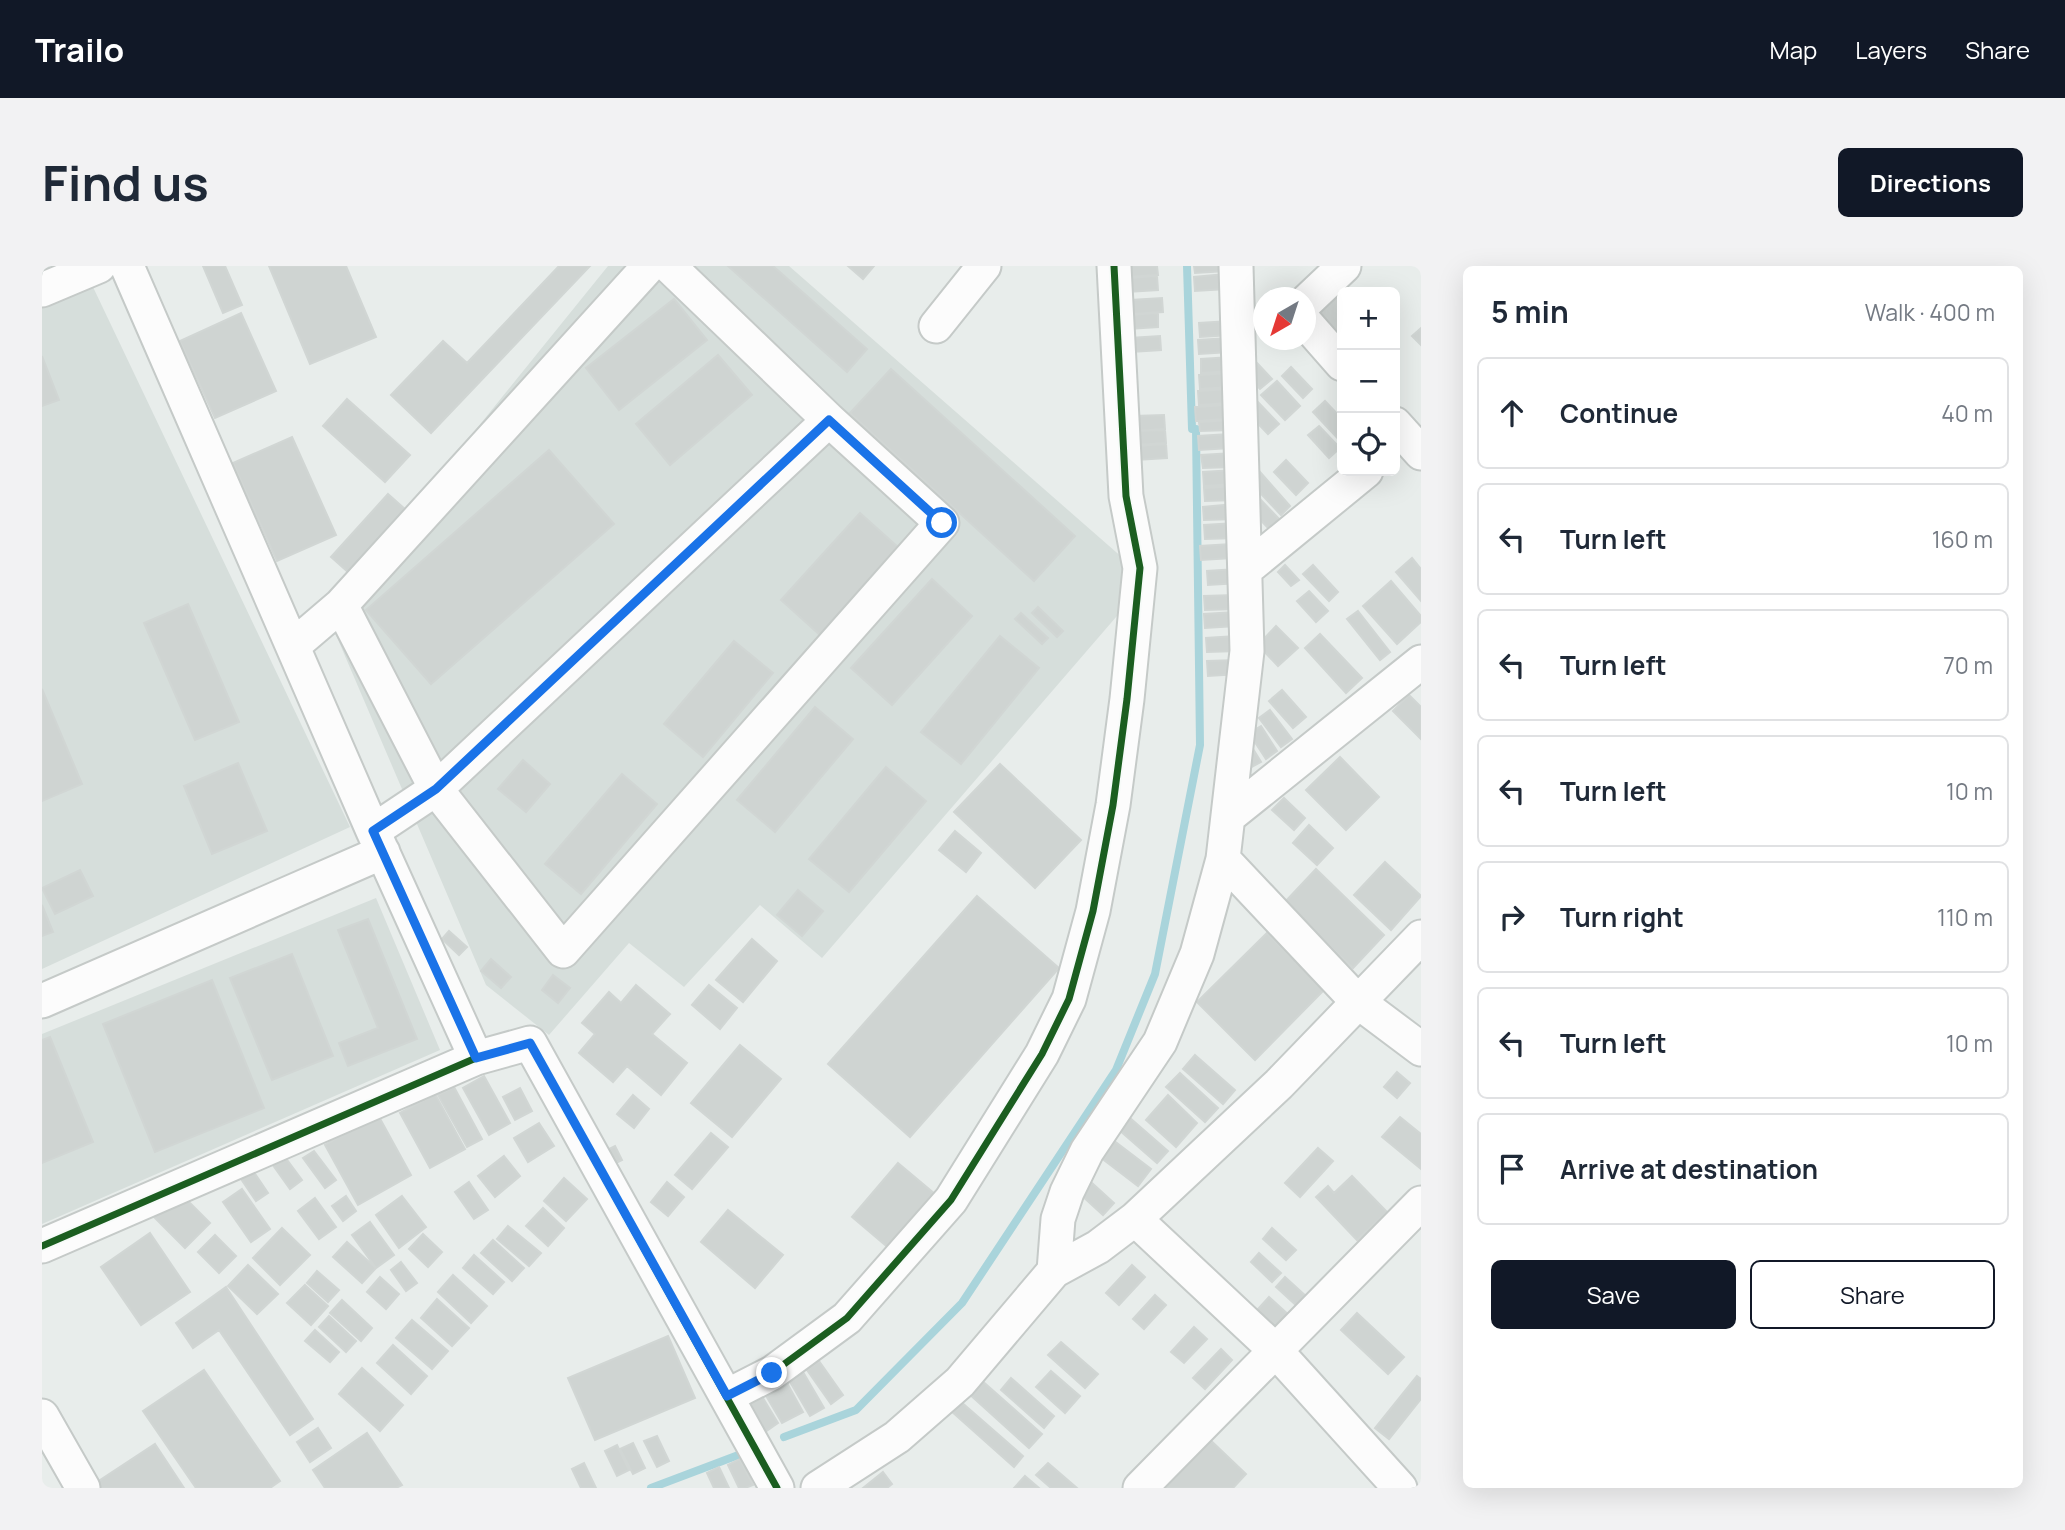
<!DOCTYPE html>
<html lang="en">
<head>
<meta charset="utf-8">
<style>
	:root { --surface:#fff; --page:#f2f2f3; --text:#1f2937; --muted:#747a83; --line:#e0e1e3; --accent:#111827 }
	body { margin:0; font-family:Manrope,sans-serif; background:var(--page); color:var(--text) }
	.controls { position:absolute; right:21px; top:21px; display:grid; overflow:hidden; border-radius:10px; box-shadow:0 7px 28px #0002 }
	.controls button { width:63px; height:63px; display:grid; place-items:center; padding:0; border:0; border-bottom:2px solid var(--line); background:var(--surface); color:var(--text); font:35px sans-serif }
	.compass { position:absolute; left:1211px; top:21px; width:63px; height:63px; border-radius:50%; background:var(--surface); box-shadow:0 7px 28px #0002; rotate:219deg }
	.stop { position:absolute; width:21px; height:21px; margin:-16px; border:5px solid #1a73e8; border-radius:50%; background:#fff }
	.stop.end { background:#1a73e8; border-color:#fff; box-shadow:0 2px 7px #0008 }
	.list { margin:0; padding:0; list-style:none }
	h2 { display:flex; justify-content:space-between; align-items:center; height:91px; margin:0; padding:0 28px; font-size:30px }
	h2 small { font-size:23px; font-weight:400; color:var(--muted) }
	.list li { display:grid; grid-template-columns:46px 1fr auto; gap:21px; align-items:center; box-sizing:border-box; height:112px; margin:0 14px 14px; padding:0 14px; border:2px solid var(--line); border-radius:10px }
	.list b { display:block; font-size:26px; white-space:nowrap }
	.list em { font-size:23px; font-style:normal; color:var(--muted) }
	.actions { display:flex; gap:14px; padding:21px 28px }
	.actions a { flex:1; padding:16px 0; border:2px solid var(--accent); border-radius:10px; text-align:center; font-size:24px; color:var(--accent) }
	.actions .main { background:var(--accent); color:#fff }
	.icon { flex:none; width:38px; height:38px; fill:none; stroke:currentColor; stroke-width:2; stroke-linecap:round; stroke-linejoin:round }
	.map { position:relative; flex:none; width:1379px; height:1222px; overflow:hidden; border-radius:10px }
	header { display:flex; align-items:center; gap:42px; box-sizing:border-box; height:98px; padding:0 35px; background:var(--accent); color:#fff }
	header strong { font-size:33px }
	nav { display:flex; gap:38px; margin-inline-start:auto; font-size:24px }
	.intro { display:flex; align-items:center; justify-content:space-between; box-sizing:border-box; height:168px; padding:0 42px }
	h1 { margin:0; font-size:49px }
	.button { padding:18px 32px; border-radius:10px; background:var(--accent); color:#fff; font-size:24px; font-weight:700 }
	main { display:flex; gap:42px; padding:0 42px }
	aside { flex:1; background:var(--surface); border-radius:10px; box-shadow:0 7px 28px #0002 }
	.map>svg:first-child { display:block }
</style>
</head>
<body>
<header>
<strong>Trailo</strong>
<nav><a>Map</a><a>Layers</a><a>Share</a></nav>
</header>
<div class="intro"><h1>Find us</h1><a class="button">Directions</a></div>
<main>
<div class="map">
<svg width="1379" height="1222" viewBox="0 0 1379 1222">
	<rect width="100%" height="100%" fill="#e8edeb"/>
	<path fill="#d6dedb" d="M0 0H41L308 561 0 703Z
		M566 0H747L1106 314 780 692 718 639 642 721 587 677 507 769 444 719 285 348Z
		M334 632 398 784 0 958V768Z"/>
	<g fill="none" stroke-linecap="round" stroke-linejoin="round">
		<path stroke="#a9d4db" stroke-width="8" d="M742 1171 814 1144 920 1037 1074 804 1113 708 1158 479 1154 163H1150L1145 0
			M609 1222 707 1185"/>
	</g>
	<path fill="#cfd4d2" stroke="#d1d6d4" stroke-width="2" d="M161 0H183L200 39 181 47Z
		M227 0H304L334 71 268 98Z
		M517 0H548L389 167 349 129 401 75 425 97Z
		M686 0H731L825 83 805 106Z
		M806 0H832L821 13Z
		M1084 0H1115L1116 9 1085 11Z
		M1152 0H1183L1184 5 1153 7Z
		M1183 8 1184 23 1153 25 1152 11Z
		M1115 10 1116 24 1085 26 1084 12Z
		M1293 30 1300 37V79L1272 50Z
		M1120 32 1121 46 1090 48 1089 34Z
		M632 33 665 74 577 144 544 102Z
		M199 47 234 125 173 152 138 75Z
		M1116 47V61L1086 63 1085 49Z
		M1188 55 1189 69 1158 71 1157 57Z
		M1379 62V79L1370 70Z
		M1118 70 1119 84 1089 86 1088 72Z
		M1187 72 1188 86 1157 88 1156 74Z
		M676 89 710 129 628 199 594 158Z
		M0 90 17 134 0 140Z
		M1189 91 1190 105 1159 107V93Z
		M1215 97 1230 113 1218 123 1203 107Z
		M1249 101 1270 123 1261 132 1240 110Z
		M849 103 1033 270 992 315 808 147Z
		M1188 107V121L1158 123 1157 109Z
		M1235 115 1258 140 1243 154 1219 129Z
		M1187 123 1188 137 1157 139 1156 125Z
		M305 133 368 189 343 216 281 160Z
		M1213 133 1237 158 1226 168 1202 143Z
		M1283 135 1300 153V177L1271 146Z
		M1184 139 1185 153 1154 155 1153 141Z
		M1122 149 1123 163 1093 165 1092 150Z
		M1188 154 1189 164 1158 165 1157 156Z
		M1277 160 1298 182 1287 192 1266 169Z
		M1123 164 1124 177 1094 179 1093 165Z
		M1187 168 1188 182 1157 184 1156 170Z
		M250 171 294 269 235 295 191 197Z
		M1124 178 1125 192 1094 194V180Z
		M507 184 572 258 389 418 324 344Z
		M1191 187V201L1161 202 1159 189Z
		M1244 194 1266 217 1254 229 1232 206Z
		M1192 204 1193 218 1162 220 1161 206Z
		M1218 206 1248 240 1239 249 1208 216Z
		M1193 220 1194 234 1163 235 1162 222Z
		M346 228 363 243 306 306 289 291Z
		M1217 232 1239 255 1229 265 1207 242Z
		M1192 238 1193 253 1162 254 1161 241Z
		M818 247 856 281 778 369 739 334Z
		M1193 257 1194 272 1163 273 1162 259Z
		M1189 278 1190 292 1159 294 1158 280Z
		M1370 292 1379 303V335L1354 306Z
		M1243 299 1257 314 1249 320 1236 306Z
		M1271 299 1296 326 1287 335 1261 308Z
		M1195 303 1197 317 1166 319 1165 305Z
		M890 313 930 350 850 439 809 402Z
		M1349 315 1379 350V356L1355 378 1321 340Z
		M1267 325 1286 345 1274 356 1255 335Z
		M1193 329 1194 343 1163 344 1162 330Z
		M146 338 197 456 153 474 102 357Z
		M996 341 1021 365 1015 371 990 347Z
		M1316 345 1348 386 1338 394 1305 353Z
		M1193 346 1194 360 1163 362 1162 348Z
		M979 347 1006 372 1000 378 973 353Z
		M1234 360 1256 382 1236 400 1216 379Z
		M1278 368 1320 412 1304 427 1263 382Z
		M958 370 997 402 919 498 879 466Z
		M1194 370 1195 385 1165 386 1164 372Z
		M692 375 731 407 661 491 622 458Z
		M1196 394 1197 408 1166 410 1165 395Z
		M0 423 40 518 0 535Z
		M1240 424 1264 451 1251 462 1227 435Z
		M1367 429 1379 441V473L1351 445Z
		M773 441 811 473 733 566 695 534Z
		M1228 444 1250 473 1239 481 1217 452Z
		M1219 460 1235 485 1224 493 1207 467Z
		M1208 478 1219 496 1208 502 1198 483Z
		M1298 491 1337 531 1304 564 1264 524Z
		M481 494 508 518 484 546 456 523Z
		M196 497 225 565 170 588 142 520Z
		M958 498 1039 574 993 622 912 546Z
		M844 501 884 535 807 626 767 593Z
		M580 508 615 538 539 628 503 598Z
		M1242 532 1263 552 1252 564 1230 544Z
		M1267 559 1291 582 1275 599 1251 577Z
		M913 565 939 587 924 606 897 584Z
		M1343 596 1379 630 1349 664 1312 629Z
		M1274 603 1342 669 1311 702 1242 637Z
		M38 604 51 630 13 648 0 622Z
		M756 624 781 645 760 670 735 649Z
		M935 630 1017 702 868 871 786 798Z
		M0 639 11 666 0 670Z
		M326 653 375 773 306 800 297 777 336 762 296 664Z
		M407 665 425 681 417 689 400 673Z
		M1225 667 1282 724 1213 794 1155 736Z
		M710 673 735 695 701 736 674 714Z
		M250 688 291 790 230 814 188 712Z
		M449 693 469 711 459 722 439 705Z
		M511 709 528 722 516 737 500 724Z
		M170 714 222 842 113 886 61 758Z
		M594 719 628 748 610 768 645 797 619 829 585 800 571 816 537 787 553 768 540 757 567 726 579 737Z
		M667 719 695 742 678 763 650 739Z
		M8 771 51 876 0 897V774Z
		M698 779 739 813 690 871 649 837Z
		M1153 789 1193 824 1181 838 1141 803Z
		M1355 806 1368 817 1355 832 1342 821Z
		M1138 807 1176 842 1163 856 1124 821Z
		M442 810 468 857 447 869 421 822Z
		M412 821 440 873 425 881 396 829Z
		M478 822 490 845 473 854 461 831Z
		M393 828 423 883 388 902 358 847Z
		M591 829 607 843 592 862 575 848Z
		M1126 829 1155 857 1134 881 1104 854Z
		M336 849 369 909 316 939 283 879Z
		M1358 851 1379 868V903L1340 871Z
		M1088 852 1126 885 1115 897 1077 864Z
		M497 857 512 880 486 896 472 872Z
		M669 867 686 881 650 923 633 909Z
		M1071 874 1109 903 1096 920 1058 891Z
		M573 880 580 894 566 901 559 887Z
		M1276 882 1291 895 1258 931 1243 917Z
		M272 885 294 914 283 922 261 892Z
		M240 887 260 914 248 923 228 895Z
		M462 890 478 910 453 931 436 910Z
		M205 896 226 927 214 935 193 904Z
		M856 897 900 934 855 989 810 951Z
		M1310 910 1345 946 1315 974 1274 931 1286 920 1292 927Z
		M522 912 545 933 524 955 502 935Z
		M427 916 446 944 432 953 413 926Z
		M625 916 642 931 626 950 609 936Z
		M1050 917 1072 937 1061 949 1039 929Z
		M200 923 228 963 209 976 181 936Z
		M137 926 168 957 143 982 112 951Z
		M304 930 314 945 301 955 290 940Z
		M360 930 384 961 357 982 334 949Z
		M273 932 294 961 277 973 256 945Z
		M501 942 522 962 506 980 484 960Z
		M686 944 741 989 713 1022 659 976Z
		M328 956 352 989 334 1002 310 969Z
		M466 960 499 987 487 1000 455 973Z
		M240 962 268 989 238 1019 211 992Z
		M1230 962 1254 984 1244 994 1221 973Z
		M108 967 148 1026 99 1059 59 1001Z
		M381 968 400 986 386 1001 367 983Z
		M173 969 194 990 177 1007 156 986Z
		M451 974 482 1002 470 1015 439 987Z
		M305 976 334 1002 320 1017 291 991Z
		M1217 987 1239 1007 1230 1016 1209 996Z
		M432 989 462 1016 451 1028 421 1002Z
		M359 996 375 1017 364 1025 349 1004Z
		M206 999 236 1028 215 1048 186 1020Z
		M1090 999 1103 1011 1077 1039 1064 1027Z
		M275 1005 297 1024 286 1036 265 1017Z
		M411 1009 445 1040 429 1057 396 1026Z
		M338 1011 357 1028 344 1043 325 1026Z
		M1243 1011 1265 1031 1256 1041 1234 1021Z
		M263 1019 286 1040 269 1059 245 1037Z
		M184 1021 271 1153 248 1169 177 1064 151 1082 134 1057Z
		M1113 1029 1124 1039 1102 1063 1091 1053Z
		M1227 1031 1248 1050 1227 1072 1207 1053Z
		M395 1033 427 1062 410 1080 379 1052Z
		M300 1034 330 1062 319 1075 288 1047Z
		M1315 1047 1362 1091 1346 1108 1299 1064Z
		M287 1050 314 1075 304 1086 277 1061Z
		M370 1054 406 1085 390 1103 354 1072Z
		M1152 1061 1165 1073 1142 1097 1129 1086Z
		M273 1064 297 1086 288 1096 263 1075Z
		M626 1070 653 1132 553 1174 526 1112Z
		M1019 1076 1056 1108 1043 1122 1006 1089Z
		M351 1079 385 1110 369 1128 335 1097Z
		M1179 1083 1190 1094 1163 1123 1151 1112Z
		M777 1095 801 1129 789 1138 765 1104Z
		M320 1102 361 1139 338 1165 297 1128Z
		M162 1104 238 1215 228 1222H154L101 1145Z
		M1009 1105 1038 1130 1023 1147 994 1121Z
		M761 1106 782 1142 768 1150 747 1114Z
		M1375 1110 1379 1113V1133L1347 1173 1333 1162Z
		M969 1112 1012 1150 1002 1162 959 1124Z
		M938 1113 1000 1168 987 1182 926 1127Z
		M745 1117 761 1146 740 1157 723 1128Z
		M718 1127 736 1157 723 1166 704 1135Z
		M918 1135 981 1190 972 1201 909 1145Z
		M276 1162 289 1182 268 1196 255 1176Z
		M325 1167 360 1219 354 1222H283L271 1204Z
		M1163 1169 1204 1208 1191 1222H1113Z
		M615 1170 627 1195 615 1201 602 1175Z
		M591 1177 603 1202 591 1208 578 1183Z
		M113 1178 142 1222H46Z
		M575 1179 587 1204 575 1210 563 1185Z
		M698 1193 711 1219 703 1222H697L686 1199Z
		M542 1197 554 1222H539L530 1203Z
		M1006 1197 1035 1222H1009L994 1209Z
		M677 1201 687 1222H672L665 1207Z
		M841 1206 850 1218 845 1222H821Z
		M983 1210 997 1222H972Z"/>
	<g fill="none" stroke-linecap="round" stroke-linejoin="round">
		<g stroke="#c5cac8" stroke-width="37">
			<path id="minor" d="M85 0 331 565 434 792
				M1194 0 1205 385 1181 593 1315 735 1379 783
				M0 24 57 0
				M1264 36 1302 0
				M1264 57 1300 98
				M894 60 942 0
				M1353 158 1379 187
				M1203 304 1324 205
				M299 339 394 523 521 685 900 257 787 154
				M251 380 299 339 607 0
				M1186 551 1379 396
				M331 565 394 523 787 154 627 0
				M0 735 341 586
				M1093 953 1234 1085 1358 1222
				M0 980 434 792 488 777 735 1222
				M1012 1005 1016 953 1025 926 1045 885 1118 776 1155 688 1181 593
				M685 1130 730 1107 805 1052 909 934 1000 788 1027 733 1051 645 1071 539 1085 433 1098 302 1084 230 1072 0
				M0 1150 41 1222
				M776 1222 855 1171 918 1116 1012 1005 1056 981 1093 953 1237 818 1379 671
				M1098 1222 1379 937"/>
		</g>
		<use href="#minor" stroke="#fcfcfc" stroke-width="33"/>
		<g stroke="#f7fbf9" stroke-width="11">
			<path id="cycleway" d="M0 980 434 792 488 777 735 1222
				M685 1130 730 1107 805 1052 909 934 1000 788 1027 733 1051 645 1071 539 1085 433 1098 302 1084 230 1072 0"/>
		</g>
		<use href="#cycleway" stroke="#1b5e20" stroke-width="7"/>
	</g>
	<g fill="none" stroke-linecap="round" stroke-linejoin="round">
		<path stroke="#1a73e8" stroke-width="9" d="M730 1107 685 1130 488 777 434 792 331 565 394 523 787 154 900 257"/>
	</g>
</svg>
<div class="controls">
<button>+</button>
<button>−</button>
<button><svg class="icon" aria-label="locate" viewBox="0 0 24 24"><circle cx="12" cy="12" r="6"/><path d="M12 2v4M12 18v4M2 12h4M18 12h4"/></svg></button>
</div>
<svg class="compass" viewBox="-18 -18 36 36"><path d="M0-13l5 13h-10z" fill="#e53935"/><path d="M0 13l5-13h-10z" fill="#747a83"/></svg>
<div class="stop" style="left:900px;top:257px"></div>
<div class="stop end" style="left:730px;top:1107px"></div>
</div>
<aside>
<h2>5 min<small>Walk · 400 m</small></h2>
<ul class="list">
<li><svg class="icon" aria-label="ahead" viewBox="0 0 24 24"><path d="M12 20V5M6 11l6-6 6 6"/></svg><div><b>Continue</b></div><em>40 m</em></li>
<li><svg class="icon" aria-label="left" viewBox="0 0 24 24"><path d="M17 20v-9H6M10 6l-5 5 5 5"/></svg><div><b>Turn left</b></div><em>160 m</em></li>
<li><svg class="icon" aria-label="left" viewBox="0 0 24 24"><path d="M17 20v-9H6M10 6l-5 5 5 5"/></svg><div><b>Turn left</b></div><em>70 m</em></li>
<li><svg class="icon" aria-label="left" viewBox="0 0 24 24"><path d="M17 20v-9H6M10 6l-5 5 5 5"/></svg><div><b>Turn left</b></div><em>10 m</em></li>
<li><svg class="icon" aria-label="right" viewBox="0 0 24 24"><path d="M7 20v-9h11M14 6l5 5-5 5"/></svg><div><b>Turn right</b></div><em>110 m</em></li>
<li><svg class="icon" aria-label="left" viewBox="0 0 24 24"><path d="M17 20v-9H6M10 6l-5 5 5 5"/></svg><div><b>Turn left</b></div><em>10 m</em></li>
<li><svg class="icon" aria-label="arrive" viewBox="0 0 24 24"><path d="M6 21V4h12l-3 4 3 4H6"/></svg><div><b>Arrive at destination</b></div></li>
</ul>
<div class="actions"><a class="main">Save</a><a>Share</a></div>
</aside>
</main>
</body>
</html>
